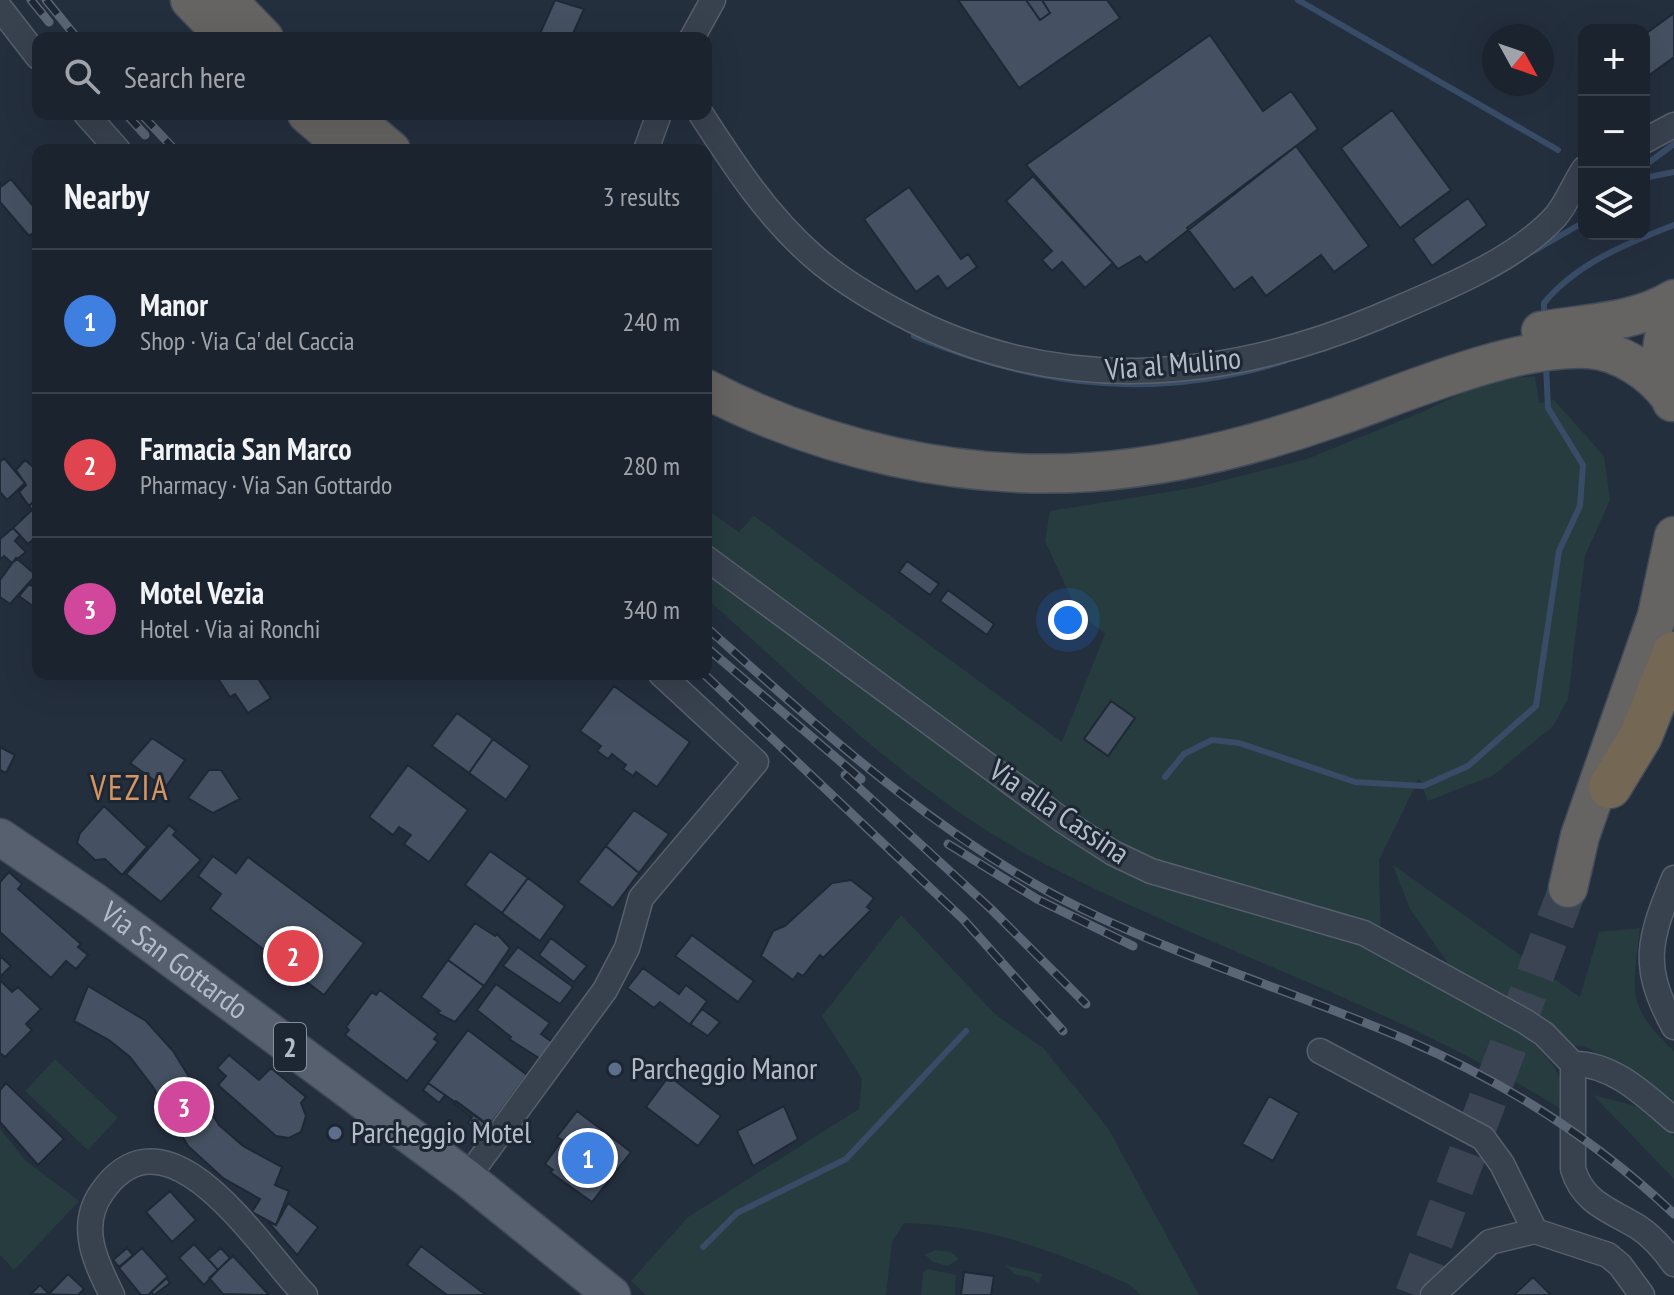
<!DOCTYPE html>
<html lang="en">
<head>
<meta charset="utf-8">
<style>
	:root { --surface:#1b232e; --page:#242b36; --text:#f1f3f6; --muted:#a0a4aa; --line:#39404a; --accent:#d93025 }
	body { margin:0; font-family:"PT Sans Narrow",sans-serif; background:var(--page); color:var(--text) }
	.controls { position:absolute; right:24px; top:24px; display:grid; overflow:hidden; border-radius:16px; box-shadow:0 8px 32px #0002 }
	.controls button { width:72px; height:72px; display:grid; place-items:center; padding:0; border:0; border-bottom:2px solid var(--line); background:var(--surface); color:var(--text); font:40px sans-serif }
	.compass { position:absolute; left:1482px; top:24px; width:72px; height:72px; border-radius:50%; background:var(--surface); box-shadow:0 8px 32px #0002; rotate:130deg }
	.you { position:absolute; left:1068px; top:620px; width:28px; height:28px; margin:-20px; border:6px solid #fff; border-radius:50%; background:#1a73e8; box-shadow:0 0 0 12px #1a73e833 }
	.badge { display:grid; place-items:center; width:52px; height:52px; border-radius:50%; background:var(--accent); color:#fff; font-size:26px; font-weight:700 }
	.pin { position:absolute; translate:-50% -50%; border:4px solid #fff; box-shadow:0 2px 8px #0006 }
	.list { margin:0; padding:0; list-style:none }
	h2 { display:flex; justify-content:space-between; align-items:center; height:104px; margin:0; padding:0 32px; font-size:34px }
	h2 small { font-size:26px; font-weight:400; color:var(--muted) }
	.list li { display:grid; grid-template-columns:52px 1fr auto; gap:24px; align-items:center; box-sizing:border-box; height:144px; padding:0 32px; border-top:2px solid var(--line) }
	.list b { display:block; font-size:30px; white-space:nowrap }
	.list p { margin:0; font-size:26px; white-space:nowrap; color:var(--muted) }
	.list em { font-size:26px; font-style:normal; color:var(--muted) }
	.icon { flex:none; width:44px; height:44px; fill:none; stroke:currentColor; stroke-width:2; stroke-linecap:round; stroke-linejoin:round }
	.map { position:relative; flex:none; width:1674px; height:1295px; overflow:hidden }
	.search { position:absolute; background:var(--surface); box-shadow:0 8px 32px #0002; left:32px; top:32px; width:680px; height:88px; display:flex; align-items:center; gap:20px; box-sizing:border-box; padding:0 28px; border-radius:16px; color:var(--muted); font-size:30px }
	.panel { position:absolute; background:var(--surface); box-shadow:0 8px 32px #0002; left:32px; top:144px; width:680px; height:536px; border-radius:16px }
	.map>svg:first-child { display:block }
</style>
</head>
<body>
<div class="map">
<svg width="1674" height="1295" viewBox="0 0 1674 1295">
	<rect width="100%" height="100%" fill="#242f3e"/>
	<path fill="#263c3f" d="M1535 376 1539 403 1554 400 1604 456 1610 500 1585 556 1568 699 1553 726 1494 775 1428 801 1419 778 1379 860 1381 949C1430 978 1538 1027 1560 1078 1564 1087 1561 1099 1561 1109 1397 1007 1213 951 1043 863 916 797 812 692 706 598V509L739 532 754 516 1062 742 1105 634 1077 611 1045 541 1050 511 1198 487 1307 459 1422 412 1490 380Z
		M1393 865 1580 997 1599 932 1640 928C1633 991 1624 1004 1674 1051V1110L1627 1071 1586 1047 1569 1045 1536 1011 1450 966 1410 909Z
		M901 915 995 1014 1044 1049 1108 1128 1199 1295H1141L1130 1285C1056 1251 987 1225 904 1223L892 1242 886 1295H646L631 1281 688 1217 859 1109 862 1079 822 1016Z
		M55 1059 118 1118 88 1150 25 1091Z
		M1593 1095 1640 1107 1674 1136V1179Z
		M0 1129 26 1161 79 1201 14 1270 0 1255Z
		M935 1250 951 1252 959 1259 948 1266 933 1262 925 1255Z
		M1005 1265 1042 1274 1039 1284 1030 1277 1016 1275Z
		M927 1269 956 1275 955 1295H921L923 1272Z"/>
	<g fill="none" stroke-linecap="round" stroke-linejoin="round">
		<path stroke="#394c67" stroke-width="6" d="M1298 0 1558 150
			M1644 166 1674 144
			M1644 178 1674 172
			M1532 252 1584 222
			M1544 318V303C1577 263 1626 244 1674 225
			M914 336C1039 387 1154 401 1285 361
			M1165 777 1184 754 1212 740 1239 743 1355 782 1423 786 1468 766 1536 706 1559 551 1580 506 1583 465 1548 408 1546 365
			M703 1247 737 1213 846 1159 966 1031"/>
	</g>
	<path fill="#455162" stroke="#1f2835" stroke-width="2" d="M555 0 584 9 571 38H538Z
		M958 0H1026L1040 20 1050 13 1042 0H1107L1120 18 1019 88Z
		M958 0H1107L1120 18 1019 88Z
		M1674 13V57L1644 79V35Z
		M1210 35 1263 111 1291 91 1318 129 1146 263 1140 256 1118 269 1026 165Z
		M1392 110 1451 190 1400 228 1341 148Z
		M1296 146 1369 246 1334 272 1321 255 1266 296 1252 277 1234 290 1187 228Z
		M1033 176 1113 263 1085 288 1062 262 1052 271 1042 260 1052 251 1006 201Z
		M11 179 38 212V240L33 233 29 236 0 202V183L2 186Z
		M909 187 961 259 968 254 977 267 947 289 938 276 916 292 864 219Z
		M1468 198 1487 225 1432 266 1413 239Z
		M4 458 25 483 7 500 0 492V462Z
		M25 460 38 471V497L29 506 19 492 26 485 16 470Z
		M38 497V535L28 544 13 528 32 510 29 506Z
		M13 528 20 535 15 541 26 552 12 563 4 556 0 560V539Z
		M16 558 36 575 10 604 0 597V580Z
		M907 561 939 584 930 595 899 572Z
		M29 584 38 590V602L34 607 19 596Z
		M948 590 994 624 987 635 940 601Z
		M215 674H255L271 698 248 713 235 694 230 697Z
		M614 686 690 742 657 787 636 772 633 776 623 769 626 765 612 754 608 759 597 751 601 746 580 731Z
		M1111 701 1135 718 1108 756 1084 739Z
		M457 713 493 739 469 773 432 746Z
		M152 738 185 760 165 788 130 763Z
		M493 739 530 766 506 800 469 773Z
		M0 747 15 755 6 773 0 770Z
		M408 765 468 810 429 862 404 844 411 835 399 827 393 835 369 817Z
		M209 770H221L240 799 213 813 188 798Z
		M104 806 147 847 122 875 105 859 95 860 77 843 80 833Z
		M634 810 669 834 639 873 606 846Z
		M169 825 176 831 173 835 201 860 161 902 126 874Z
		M606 846 639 873 613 908 578 882Z
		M490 851 528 878 502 913 465 885Z
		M213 856 236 873 248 857 364 943 324 995 210 909 221 894 198 876Z
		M9 872 22 884 18 889 81 944 78 947 88 955 76 969 66 961 51 978 0 932V882Z
		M528 878 565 906 540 941 502 913Z
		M851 880 874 898 867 907 871 910 823 958 820 955 803 976 798 973 793 980 761 956 773 931 785 926 832 883Z
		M475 923 495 936 497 934 510 948 484 986 448 960Z
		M692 935 754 981 738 1002 675 956Z
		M551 938 587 966 574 982 539 955Z
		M518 947 573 987 560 1004 503 966Z
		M0 956 11 966 0 977Z
		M448 960 484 986 455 1022 437 1013 440 1011 421 997Z
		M643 968 679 994 686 985 707 1001 690 1025 660 1002 654 1008 627 988Z
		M0 980 12 992 18 987 41 1009 26 1024 32 1030 5 1057 0 1053Z
		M496 984 550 1023 541 1034 555 1044 542 1060 509 1039 511 1037 477 1010Z
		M88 986 146 1021 173 1051 219 1125 243 1146 282 1167 275 1185 289 1191 276 1225 252 1212 260 1199 223 1178 188 1146 153 1087 130 1057 109 1040 74 1021Z
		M380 990 438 1034 434 1039 438 1042 407 1081 345 1035 349 1030 346 1027 372 992 376 995Z
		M702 1009 720 1022 708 1036 690 1024Z
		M468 1030 527 1075 489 1126 428 1083Z
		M229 1055 259 1080 271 1068 306 1097 301 1103 306 1116 301 1132 289 1138 276 1136 218 1085 226 1076 217 1068Z
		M669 1076 721 1116 698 1146 646 1107Z
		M6 1083 64 1139 38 1165 0 1122V1090Z
		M428 1083 445 1095 439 1103 423 1090Z
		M1269 1096 1299 1113 1273 1161 1242 1144Z
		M456 1101 487 1124 480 1132 468 1123 472 1117 454 1104Z
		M784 1106 798 1139 753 1166 737 1131Z
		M577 1111 631 1152 592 1202 550 1172 553 1170 545 1164 562 1140 557 1137Z
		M170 1191 196 1220 172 1242 146 1212Z
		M288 1203 318 1227 297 1255 268 1222 276 1225Z
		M194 1244 218 1270 204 1285 179 1258Z
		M421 1246 486 1295H447L407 1265Z
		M127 1248 133 1255 119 1267 113 1260Z
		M142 1248 168 1277 148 1295H141L119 1268Z
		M221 1248 230 1258 218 1270 208 1259Z
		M233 1256 268 1294 267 1295 223 1294 209 1278Z
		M964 1272 994 1276 991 1295H961Z
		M68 1274 84 1289 78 1295 31 1294 40 1285 49 1294Z
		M1533 1277 1551 1295H1514Z
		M166 1278 170 1283 154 1295 151 1292Z"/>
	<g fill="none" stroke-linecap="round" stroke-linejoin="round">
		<path stroke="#3a4453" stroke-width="38" stroke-dasharray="38 19" stroke-linecap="butt" d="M1414 1295 1568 888"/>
		<g stroke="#565f6c" stroke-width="27">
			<path id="minor" d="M0 8 38 57
				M692 38 713 0
				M86 114 118 150
				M701 114C734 165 767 216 813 256 839 279 869 297 899 313 1053 396 1221 383 1378 317 1434 293 1515 262 1556 216 1567 203 1574 184 1584 169
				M1644 141 1674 125
				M646 150 659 114
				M706 558 1062 820 1113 853 1151 871 1364 933 1526 1022 1544 1034 1573 1064C1612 1063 1645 1095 1674 1120
				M1674 878C1649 940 1640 965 1674 1027
				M1320 1051 1483 1138 1502 1164 1535 1231 1608 1255 1620 1265 1642 1295
				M1573 1064V1169C1583 1203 1610 1210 1638 1227 1652 1236 1664 1250 1674 1264
				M467 1178 605 990 627 948 641 898 756 762 661 674
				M112 1295C95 1261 78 1226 102 1192 168 1097 261 1250 305 1295
				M1433 1295 1490 1242 1535 1231"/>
		</g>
		<g stroke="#414a57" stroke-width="39">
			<g id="primary">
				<path id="s1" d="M0 837 94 901 467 1178 612 1295"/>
			</g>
		</g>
		<g stroke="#434c59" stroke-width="41">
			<path id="trunk" d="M190 0 227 38
				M227 0 264 38
				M307 114 349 150
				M348 114 391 150
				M1541 331C1586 323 1635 323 1674 299
				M706 389C824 450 959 481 1092 472 1175 466 1254 446 1333 418 1403 394 1515 344 1589 349 1619 351 1652 372 1670 397
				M1672 402C1658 374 1658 340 1674 313
				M1568 888 1580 836 1657 616 1674 536"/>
		</g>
		<g stroke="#434c59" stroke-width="45">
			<path id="motorway" d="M1610 787 1641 736 1674 653"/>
		</g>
		<use href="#minor" stroke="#38414e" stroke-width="24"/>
		<use href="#primary" stroke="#56606e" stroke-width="36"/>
		<use href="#trunk" stroke="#656462" stroke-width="38"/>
		<use href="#motorway" stroke="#746855" stroke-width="42"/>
		<g stroke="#5a6575" stroke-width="9">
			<path id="rail" d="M31 0 49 22
				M46 0 77 38
				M126 114 145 135
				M141 114 175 150
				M706 627C824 732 939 839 1082 909 1187 960 1300 994 1407 1040 1505 1082 1597 1141 1674 1214
				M706 647 861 779
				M704 674 963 919 1063 1031
				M845 775 991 909 1086 1004
				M948 844 1037 899 1133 946"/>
		</g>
		<use href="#rail" stroke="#1d2633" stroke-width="6" stroke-dasharray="18" stroke-linecap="butt"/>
	</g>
	<g fill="#5c6f8a" stroke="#1d2633" stroke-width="3">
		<circle cx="615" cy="1069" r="8"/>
		<circle cx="335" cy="1133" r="8"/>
	</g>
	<g text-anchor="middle" stroke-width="6" stroke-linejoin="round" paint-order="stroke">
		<rect fill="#1d2633" stroke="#878f9c" stroke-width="2" x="274" y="1023" width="32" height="48" rx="6"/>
		<g font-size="28" font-weight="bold" fill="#b4bcc9">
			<text x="290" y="1057">2</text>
		</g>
		<g font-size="30" fill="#b4bcc9" stroke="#1d2633">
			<text transform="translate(1173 364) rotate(-5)" y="10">Via al Mulino</text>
			<text transform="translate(1059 812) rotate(34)" y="10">Via alla Cassina</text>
			<text dy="10" stroke="none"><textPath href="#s1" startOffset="214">Via San Gottardo</textPath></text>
		</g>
		<g font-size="30" fill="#b4bcc9" stroke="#1d2633" text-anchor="start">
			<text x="631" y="1079">Parcheggio Manor</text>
			<text x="351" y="1143">Parcheggio Motel</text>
		</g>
		<g font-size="34" letter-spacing="2" fill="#d59563" stroke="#1d2633">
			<text x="130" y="800">VEZIA</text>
		</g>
	</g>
</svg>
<div class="controls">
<button>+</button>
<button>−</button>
<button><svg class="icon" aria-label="layers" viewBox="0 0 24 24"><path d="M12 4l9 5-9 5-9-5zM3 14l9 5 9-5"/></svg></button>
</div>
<svg class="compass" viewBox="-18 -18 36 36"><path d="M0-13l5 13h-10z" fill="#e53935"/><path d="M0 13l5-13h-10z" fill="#a0a4aa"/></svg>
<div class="you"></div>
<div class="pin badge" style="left:588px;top:1158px;background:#3f7fe0">1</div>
<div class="pin badge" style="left:293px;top:956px;background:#e0444e">2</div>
<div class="pin badge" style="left:184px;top:1107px;background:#d1479c">3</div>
<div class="search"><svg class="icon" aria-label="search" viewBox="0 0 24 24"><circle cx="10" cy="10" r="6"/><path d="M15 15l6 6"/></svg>Search here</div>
<section class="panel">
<h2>Nearby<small>3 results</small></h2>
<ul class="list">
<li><span class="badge" style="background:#3f7fe0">1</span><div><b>Manor</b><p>Shop · Via Ca' del Caccia</p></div><em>240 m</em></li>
<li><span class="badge" style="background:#e0444e">2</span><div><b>Farmacia San Marco</b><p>Pharmacy · Via San Gottardo</p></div><em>280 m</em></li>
<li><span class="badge" style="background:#d1479c">3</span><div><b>Motel Vezia</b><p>Hotel · Via ai Ronchi</p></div><em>340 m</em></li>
</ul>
</section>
</div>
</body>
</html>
